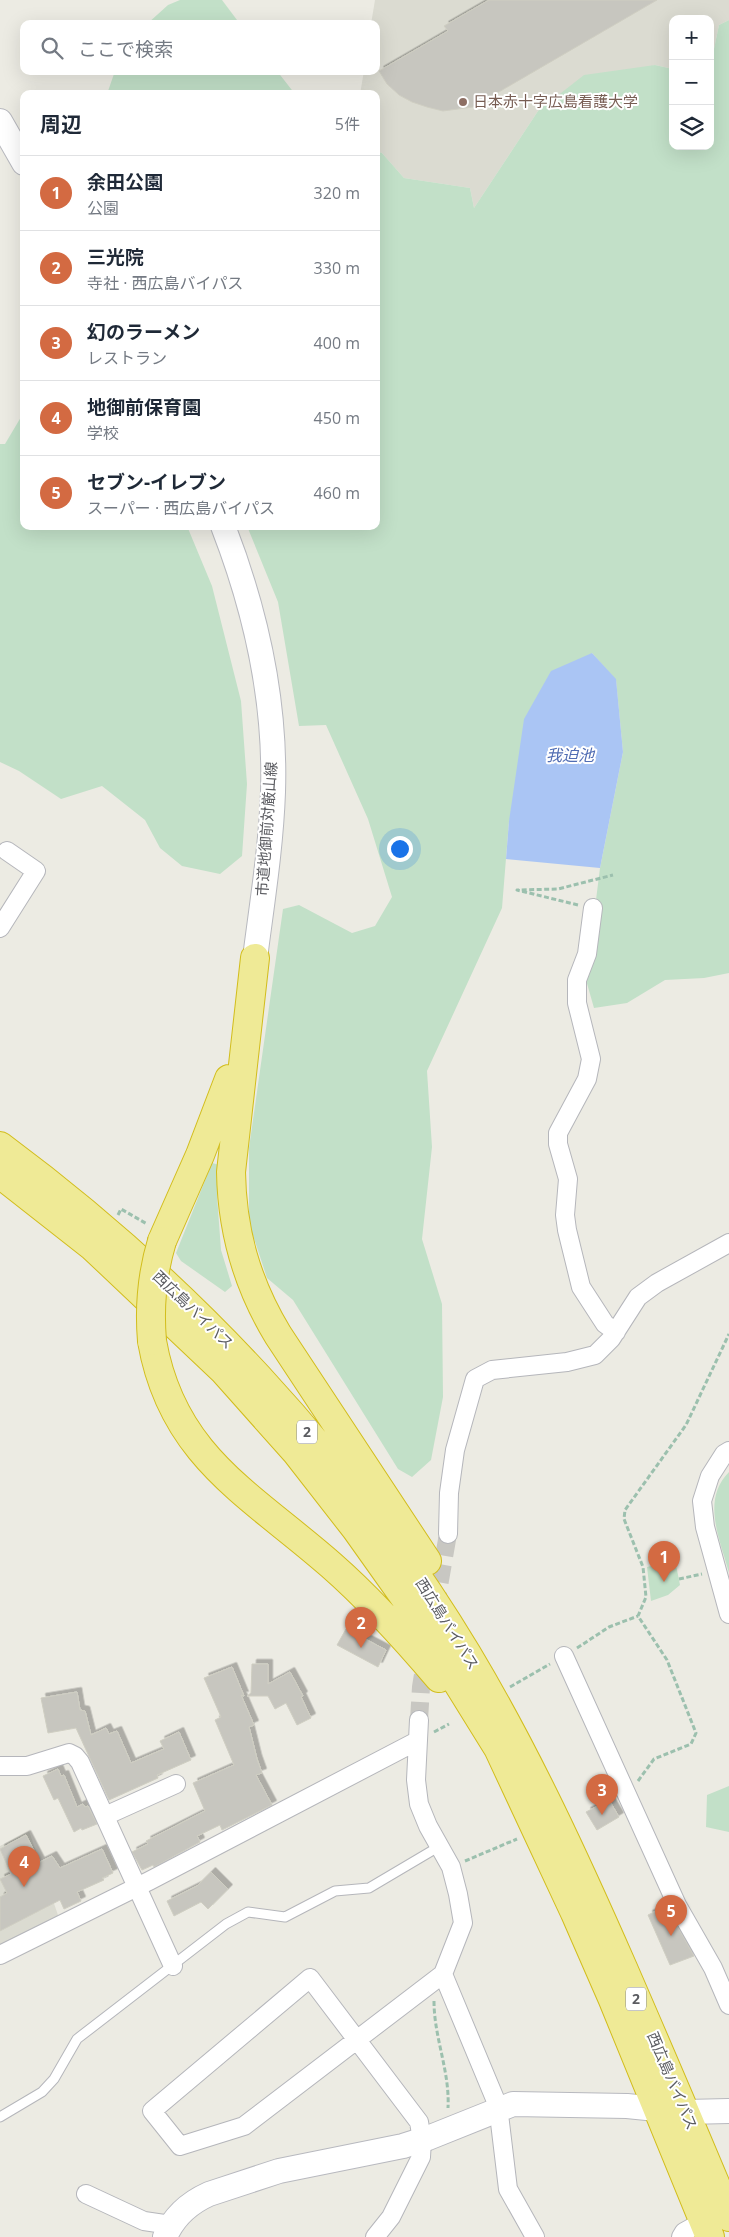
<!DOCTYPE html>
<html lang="ja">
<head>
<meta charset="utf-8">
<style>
	:root { --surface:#fff; --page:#f2f2f3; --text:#1f2937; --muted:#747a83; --line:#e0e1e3; --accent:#d36a42 }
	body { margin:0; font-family:"Open Sans","Noto Sans JP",sans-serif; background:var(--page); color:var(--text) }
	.controls { position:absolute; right:15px; top:15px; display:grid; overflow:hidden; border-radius:10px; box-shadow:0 5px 20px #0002 }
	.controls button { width:45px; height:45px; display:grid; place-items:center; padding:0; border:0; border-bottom:1px solid var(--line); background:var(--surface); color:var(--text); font:25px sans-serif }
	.you { position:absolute; left:399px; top:848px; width:18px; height:18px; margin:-12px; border:4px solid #fff; border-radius:50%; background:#1a73e8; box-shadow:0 0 0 8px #1a73e833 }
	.badge { display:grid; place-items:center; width:32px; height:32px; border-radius:50%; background:var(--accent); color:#fff; font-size:16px; font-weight:700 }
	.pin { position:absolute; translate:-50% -41px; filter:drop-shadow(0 1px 2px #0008) }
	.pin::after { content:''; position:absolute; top:26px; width:18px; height:15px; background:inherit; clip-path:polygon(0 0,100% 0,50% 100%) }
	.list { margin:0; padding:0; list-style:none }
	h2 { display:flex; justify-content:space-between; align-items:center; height:65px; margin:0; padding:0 20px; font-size:21px }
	h2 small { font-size:16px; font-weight:400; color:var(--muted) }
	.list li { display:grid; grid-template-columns:32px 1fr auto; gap:15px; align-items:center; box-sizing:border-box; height:75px; padding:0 20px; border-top:1px solid var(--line) }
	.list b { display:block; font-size:19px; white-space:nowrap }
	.list p { margin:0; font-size:16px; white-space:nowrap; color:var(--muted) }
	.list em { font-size:16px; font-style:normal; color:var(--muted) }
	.icon { flex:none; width:28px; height:28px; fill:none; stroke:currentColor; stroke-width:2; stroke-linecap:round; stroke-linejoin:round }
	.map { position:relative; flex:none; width:729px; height:2237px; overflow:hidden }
	.search { position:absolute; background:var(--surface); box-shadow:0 5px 20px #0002; left:20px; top:20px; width:360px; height:55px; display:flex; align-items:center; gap:12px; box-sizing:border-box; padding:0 18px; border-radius:10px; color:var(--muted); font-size:19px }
	.panel { position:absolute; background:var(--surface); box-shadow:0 5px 20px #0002; left:20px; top:90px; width:360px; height:440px; border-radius:10px }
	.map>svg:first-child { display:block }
</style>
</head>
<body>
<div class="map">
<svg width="729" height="2237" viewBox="0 0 729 2237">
	<defs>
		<filter id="shadow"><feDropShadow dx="4.5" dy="-4.5" stdDeviation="0" flood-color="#0004"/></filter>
	</defs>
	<rect width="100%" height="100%" fill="#ecebe3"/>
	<path fill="#dbdbd1" d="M375 0H729V20L719 25 710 68V19H673V69L655 65 538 111 474 208 470 188 404 178 382 153 376 151V94H360L364 71H376V24H371Z
		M29 1831 59 1918 0 1949V1846Z"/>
	<path fill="#c2e0c8" d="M180 0H222L240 24H147L168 5Z
		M729 20V973L704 978 665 980 627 1003 594 1008 586 980 600 868 623 752 616 680 592 653 509 821 502 908 427 1071 432 1147 422 1239 442 1304 443 1397 431 1460 412 1477 398 1469 293 1300 267 1278 249 1223V1148L283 909 299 905 352 933 375 926 392 897 368 819 326 725 299 726 278 602 247 526H376V151L382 153 404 178 470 188 474 208 538 111 584 75 655 65 673 69V146H710V68L719 25Z
		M115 71H277L295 94H107Z
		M24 412V526H187L212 586 241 701 247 784 242 856 220 874 182 866 160 848 145 820 102 786 61 799 19 771 0 762V444H5Z
		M212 1163 220 1165 217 1196 221 1250 232 1286 225 1292 181 1261 176 1253Z
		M729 1472V1573C720 1539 701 1500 729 1472Z
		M675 1560 680 1585 668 1595 651 1601 647 1567Z
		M729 1786V1832L706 1827 707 1795Z"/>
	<path fill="#aac5f4" d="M592 653 616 679 623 752 600 868 506 859 509 821 524 719 551 671Z"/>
	<path fill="#c7c6bf" stroke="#cfcec2" filter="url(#shadow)" d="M489 0H657L473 107 443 111 427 107 412 102 399 95 387 84 379 71 448 31 444 26Z
		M346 1629 386 1650 378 1667 337 1645Z
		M252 1664H268V1684L290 1672 303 1696 301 1697 311 1718 297 1725 286 1703 275 1709 268 1696H247L251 1693Z
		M232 1667 244 1696 241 1695 254 1725 249 1727 257 1759 262 1773 256 1775 272 1805 222 1830 220 1825 197 1836 200 1842 154 1867 153 1865 142 1870 132 1852 148 1844 146 1841 205 1811 193 1783 234 1765 215 1720 221 1717 204 1678Z
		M77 1692 80 1710 85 1711 91 1735 106 1728 109 1734 117 1731 131 1763 164 1749 160 1741 179 1732 191 1760 157 1775 158 1778 109 1800 76 1728 48 1733 41 1698Z
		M58 1769 61 1776 64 1775 77 1807 83 1804 85 1807 88 1806 97 1824 82 1830 81 1828 74 1832 58 1798 54 1800 43 1776Z
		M609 1800 619 1817 597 1830 586 1812Z
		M26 1835 40 1862 52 1856 60 1868 102 1849 113 1873 102 1878 104 1880 77 1892 81 1901 64 1909 60 1900 0 1931V1897L7 1893 0 1879 11 1874 0 1849Z
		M211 1872 228 1889 208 1909 201 1902 174 1916 167 1901 197 1886Z
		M666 1906 694 1956 670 1965 648 1915Z"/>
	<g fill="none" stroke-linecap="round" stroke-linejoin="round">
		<path stroke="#c8c7c2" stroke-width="18" stroke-dasharray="18 9" stroke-linecap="butt" d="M435 1609 448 1534
			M419 1720 421 1687 426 1656"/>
		<g stroke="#b5b6bb" stroke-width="11">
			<path id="lane" d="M0 2117 42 2092 54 2079 77 2039 226 1924 248 1912 285 1917 335 1891 369 1888 440 1846"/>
		</g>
		<g stroke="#b5b6bb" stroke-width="20">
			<path id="street" d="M593 908 587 954 577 980V1003L591 1059 587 1079 558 1133V1144L568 1179 565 1215 567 1230 581 1287 605 1324 616 1332
				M0 928 36 871 7 851
				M729 1451 724 1454 710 1476 702 1501 705 1527 729 1614
				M448 1534 449 1493 455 1450 475 1379 492 1370 567 1362 595 1355 611 1339 638 1297 657 1283 729 1243
				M564 1656 677 1905 713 1968 729 2005
				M419 1720 416 1780 419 1804 428 1826 451 1867 458 1894 463 1923 443 1974 498 2106 508 2189 535 2237
				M0 1766H27L69 1753 75 1756 80 1762 173 1966
				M105 1816 176 1784
				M0 1955 149 1881 417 1741
				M86 2194 144 2221 171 2225
				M375 2237 391 2217 421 2157 422 2140 419 2122 310 1978 152 2111 180 2146 244 2126 443 1974
				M681 2237 684 2232 704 2221"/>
		</g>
		<g stroke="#b8b9bf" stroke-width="26">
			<path id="secondary" d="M0 121 24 163
				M223 526C256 611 276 700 273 792 271 848 262 903 255 958
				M165 2237C174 2216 189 2203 209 2194L279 2171 403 2146 428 2138 513 2104 627 2106 686 2112 729 2111"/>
		</g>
		<g stroke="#d2bd1c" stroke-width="30">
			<path id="highway" d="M255 958 231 1172C232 1232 247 1284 278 1335L427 1561
				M0 1146C186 1284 347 1455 467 1654 527 1754 576 1861 623 1968 659 2051 695 2134 729 2217
				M0 1174 93 1247 223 1370 296 1452 356 1529 405 1598 498 1748 575 1913 613 2000 710 2237
				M162 1241 200 1155 229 1079
				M152 1341C172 1456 250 1494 331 1565 371 1600 405 1638 439 1678"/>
		</g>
		<path stroke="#9cc0ae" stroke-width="3" stroke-dasharray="5 2.5" stroke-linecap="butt" d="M578 905 517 890 558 889 613 875
			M118 1215 121 1209 147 1224
			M679 1579 702 1574
			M577 1648 609 1627 638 1616
			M510 1687 550 1664
			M434 1732 449 1724
			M638 1781 654 1759 691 1744 696 1733 667 1660 638 1616 646 1597 643 1567 624 1519 625 1510 686 1425 729 1334
			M465 1861 517 1839
			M434 2001C434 2038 450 2071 448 2108"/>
		<use href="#lane" stroke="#fff" stroke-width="9"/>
		<use href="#street" stroke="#fff" stroke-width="18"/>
		<use href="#secondary" stroke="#fff" stroke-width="24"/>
		<use href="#highway" stroke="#efea96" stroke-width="28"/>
		<g stroke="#d2bd1c" stroke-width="30" stroke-linecap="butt">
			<path id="highway-bridge" d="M152 1341C149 1306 152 1274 162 1241"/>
		</g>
		<use href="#highway-bridge" stroke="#efea96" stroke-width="28"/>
	</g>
	<circle fill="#8d6e63" stroke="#fff" stroke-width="2" cx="463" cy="102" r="5"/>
	<g text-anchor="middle" stroke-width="4" stroke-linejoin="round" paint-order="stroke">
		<g fill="#fff" stroke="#8c8d90" stroke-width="1">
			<rect x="297" y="1420.5" width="20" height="23" rx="4"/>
			<rect x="626" y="1987.5" width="20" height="23" rx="4"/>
		</g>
		<g font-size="14" font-weight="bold" fill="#5b5c61">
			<text x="307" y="1437">2</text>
			<text x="636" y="2004">2</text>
		</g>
		<g font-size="15" fill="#785e54" stroke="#fff" text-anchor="start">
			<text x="473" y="107">日本赤十字広島看護大学</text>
		</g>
		<g font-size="15" fill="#5b5c61" stroke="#fff">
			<text transform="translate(267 829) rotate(-86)" y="5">市道地御前対厳山線</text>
			<text transform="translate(193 1310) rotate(44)" y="5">西広島バイパス</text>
			<text transform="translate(447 1624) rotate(58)" y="5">西広島バイパス</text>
			<text transform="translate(672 2081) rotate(67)" y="5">西広島バイパス</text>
		</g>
		<g font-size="16" font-style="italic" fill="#516db3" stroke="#fff">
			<text x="570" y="761">我迫池</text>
		</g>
	</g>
</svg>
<div class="controls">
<button>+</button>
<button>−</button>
<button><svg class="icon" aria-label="layers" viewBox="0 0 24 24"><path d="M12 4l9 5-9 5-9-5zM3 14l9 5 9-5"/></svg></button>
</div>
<div class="you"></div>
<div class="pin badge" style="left:664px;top:1582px">1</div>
<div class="pin badge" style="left:361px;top:1648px">2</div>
<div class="pin badge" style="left:602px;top:1815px">3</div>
<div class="pin badge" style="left:24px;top:1887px">4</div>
<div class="pin badge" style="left:671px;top:1936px">5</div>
<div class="search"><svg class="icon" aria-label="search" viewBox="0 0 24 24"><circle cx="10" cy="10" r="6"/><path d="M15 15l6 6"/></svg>ここで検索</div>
<section class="panel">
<h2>周辺<small>5件</small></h2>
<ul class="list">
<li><span class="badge">1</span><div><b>余田公園</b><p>公園</p></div><em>320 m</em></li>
<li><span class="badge">2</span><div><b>三光院</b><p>寺社 · 西広島バイパス</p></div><em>330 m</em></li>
<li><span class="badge">3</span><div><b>幻のラーメン</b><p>レストラン</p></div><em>400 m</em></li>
<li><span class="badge">4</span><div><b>地御前保育園</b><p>学校</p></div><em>450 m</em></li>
<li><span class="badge">5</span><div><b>セブン-イレブン</b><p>スーパー · 西広島バイパス</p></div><em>460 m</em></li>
</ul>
</section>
</div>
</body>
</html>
